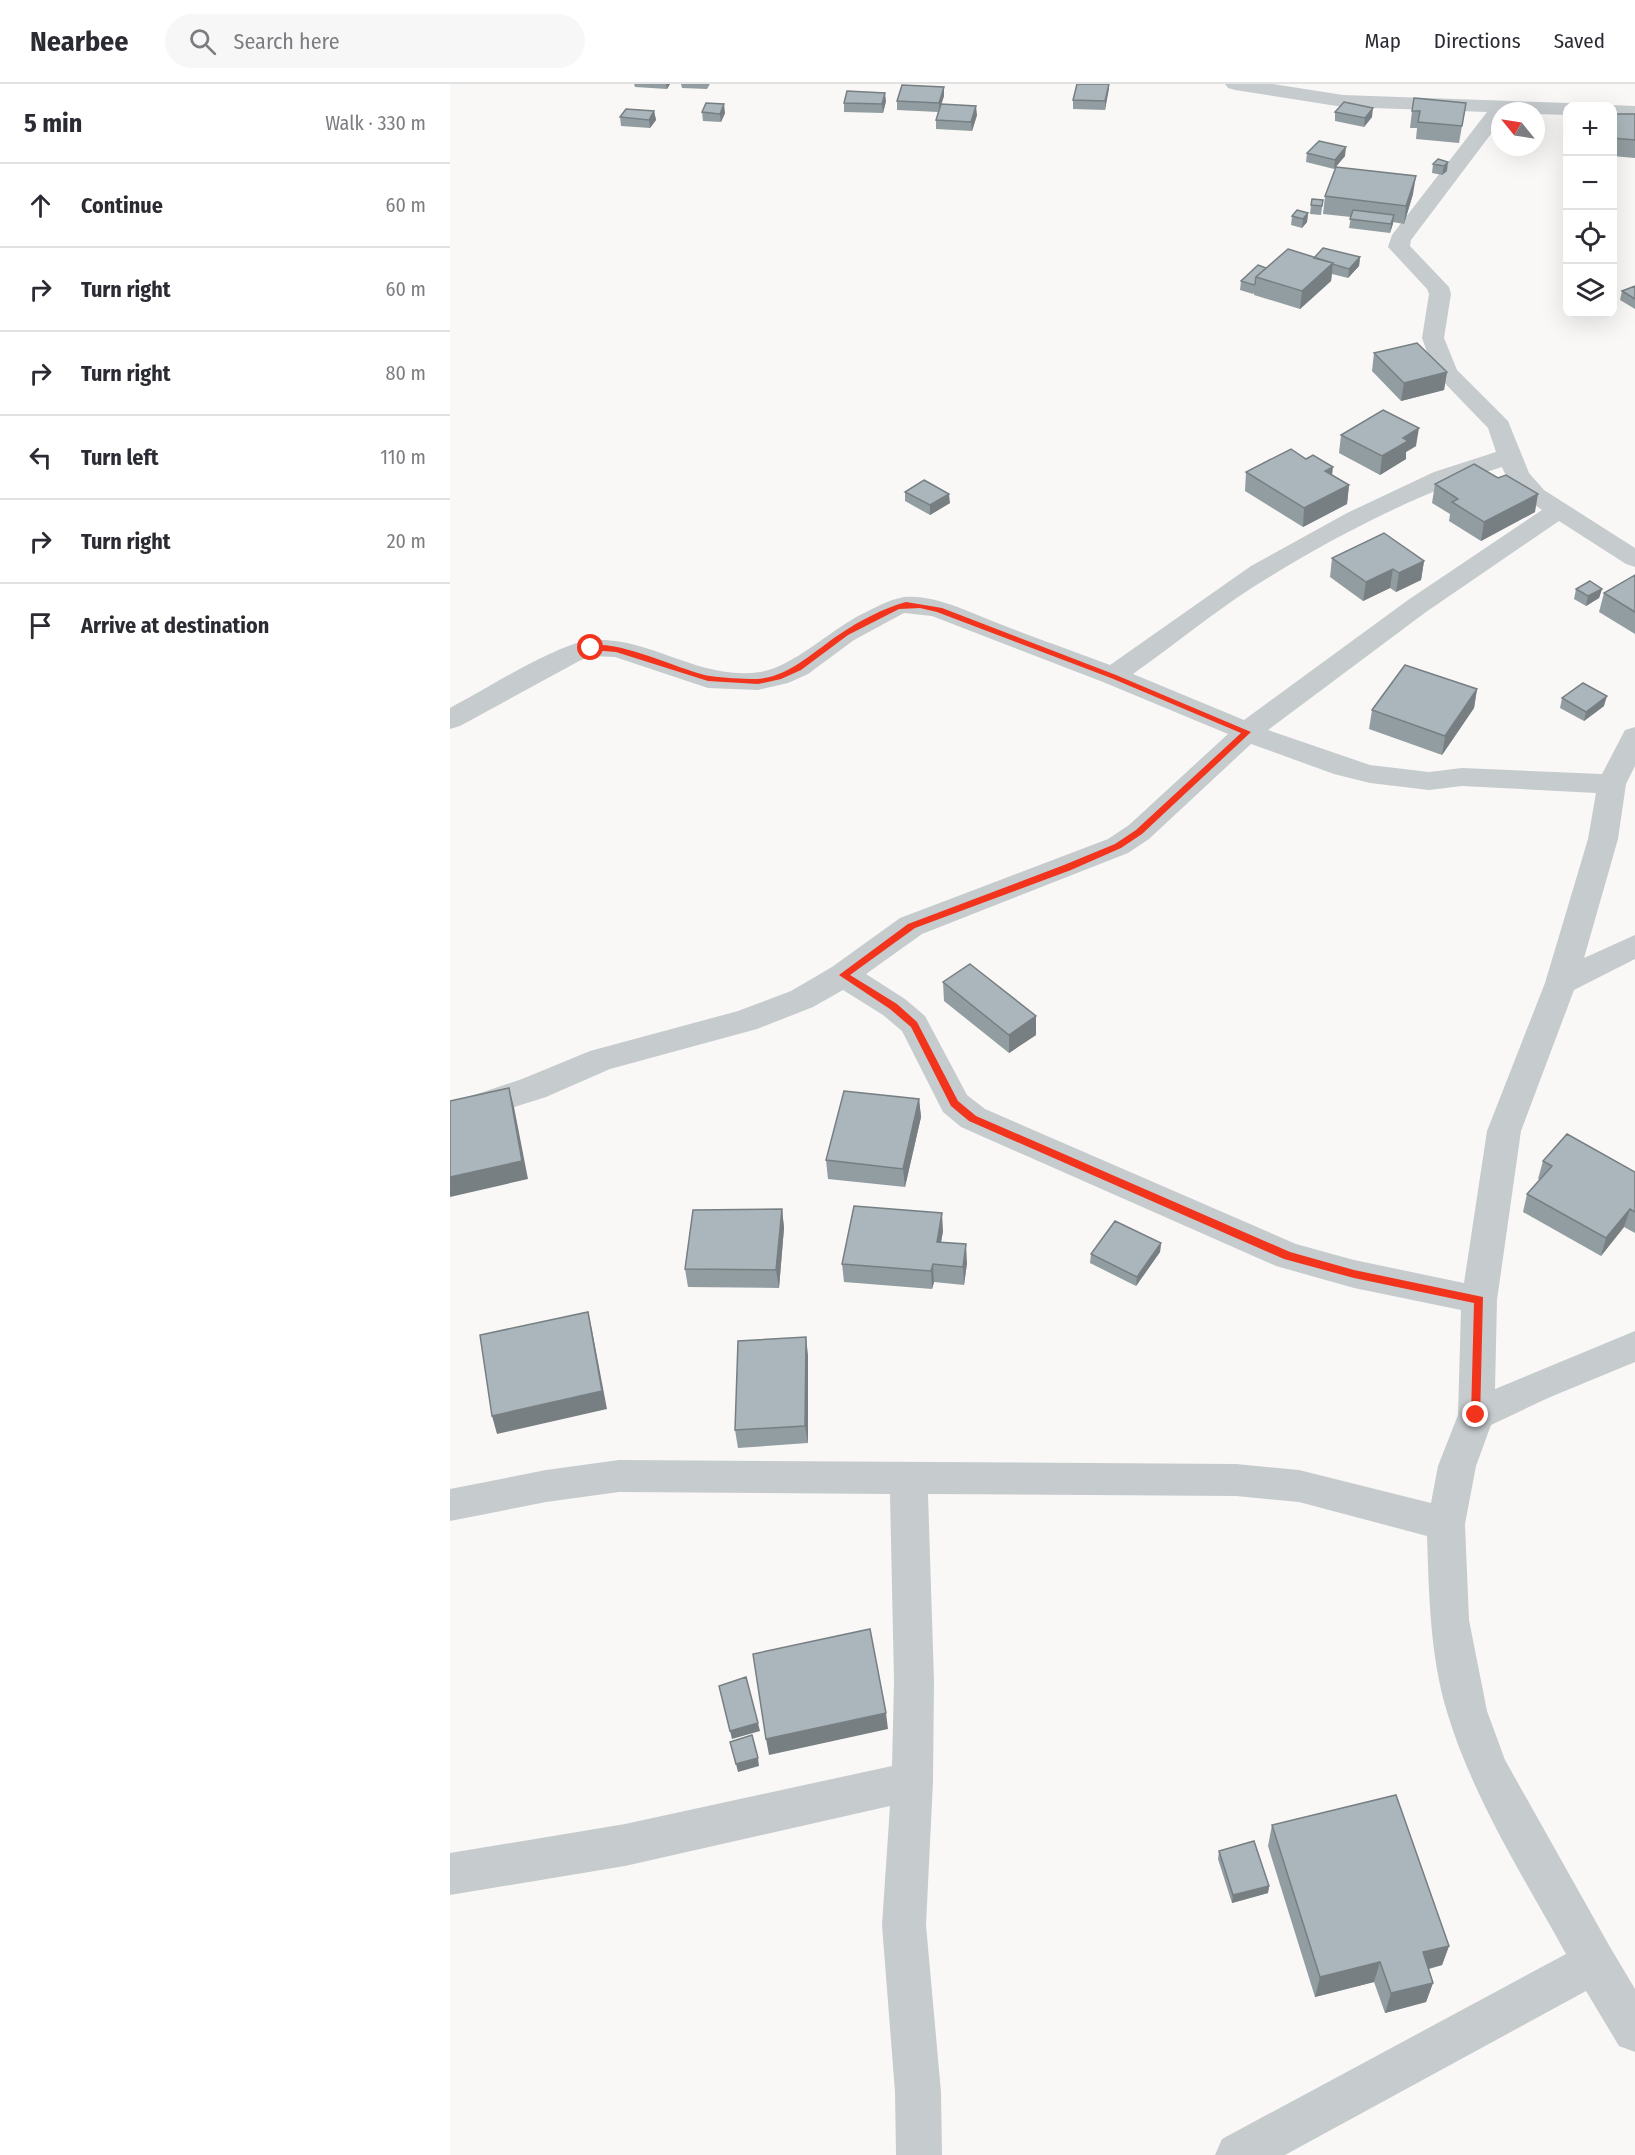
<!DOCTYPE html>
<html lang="en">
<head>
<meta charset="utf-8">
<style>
	:root { --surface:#fff; --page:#f7f7f7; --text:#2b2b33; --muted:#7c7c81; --line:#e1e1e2 }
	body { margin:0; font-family:"Fira Sans Condensed",sans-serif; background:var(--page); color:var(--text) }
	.controls { position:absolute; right:18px; top:18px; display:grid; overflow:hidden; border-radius:12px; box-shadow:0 6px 24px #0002 }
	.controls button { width:54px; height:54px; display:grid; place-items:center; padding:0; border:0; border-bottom:2px solid var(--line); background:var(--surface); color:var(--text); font:30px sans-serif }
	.compass { position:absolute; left:1041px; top:18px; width:54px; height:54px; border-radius:50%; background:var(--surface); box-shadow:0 6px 24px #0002; rotate:300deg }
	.stop { position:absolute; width:18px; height:18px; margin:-14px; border:4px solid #f2341d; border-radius:50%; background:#fff }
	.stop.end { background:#f2341d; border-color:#fff; box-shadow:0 2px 6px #0008 }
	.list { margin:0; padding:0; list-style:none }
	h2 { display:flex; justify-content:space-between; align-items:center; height:78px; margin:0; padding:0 24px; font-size:26px }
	h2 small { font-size:20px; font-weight:400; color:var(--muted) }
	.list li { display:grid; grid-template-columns:39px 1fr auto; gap:18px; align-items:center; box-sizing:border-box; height:84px; padding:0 24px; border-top:2px solid var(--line) }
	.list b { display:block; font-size:22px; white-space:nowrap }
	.list em { font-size:20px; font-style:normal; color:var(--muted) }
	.icon { flex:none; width:33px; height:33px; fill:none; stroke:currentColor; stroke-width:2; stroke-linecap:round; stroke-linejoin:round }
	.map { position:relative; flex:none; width:1185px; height:2071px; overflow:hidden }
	header { display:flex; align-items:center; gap:36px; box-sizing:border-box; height:84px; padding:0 30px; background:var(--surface); border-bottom:2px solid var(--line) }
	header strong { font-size:28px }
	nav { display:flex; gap:33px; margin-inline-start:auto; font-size:21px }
	.search { width:420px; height:54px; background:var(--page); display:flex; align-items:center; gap:15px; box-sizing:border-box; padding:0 21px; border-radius:33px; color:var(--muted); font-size:22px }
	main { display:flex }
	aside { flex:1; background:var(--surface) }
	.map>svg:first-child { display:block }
</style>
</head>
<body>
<header>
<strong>Nearbee</strong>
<div class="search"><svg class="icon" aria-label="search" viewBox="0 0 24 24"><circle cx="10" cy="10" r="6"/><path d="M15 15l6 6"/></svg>Search here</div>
<nav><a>Map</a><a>Directions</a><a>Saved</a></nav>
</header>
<main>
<aside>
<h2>5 min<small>Walk · 330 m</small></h2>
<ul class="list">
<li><svg class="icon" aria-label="ahead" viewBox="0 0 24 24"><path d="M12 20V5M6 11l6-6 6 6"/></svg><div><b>Continue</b></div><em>60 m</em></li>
<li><svg class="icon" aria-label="right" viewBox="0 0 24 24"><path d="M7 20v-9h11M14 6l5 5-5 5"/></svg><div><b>Turn right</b></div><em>60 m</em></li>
<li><svg class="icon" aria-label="right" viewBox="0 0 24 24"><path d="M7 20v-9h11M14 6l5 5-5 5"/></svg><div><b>Turn right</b></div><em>80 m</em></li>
<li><svg class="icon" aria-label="left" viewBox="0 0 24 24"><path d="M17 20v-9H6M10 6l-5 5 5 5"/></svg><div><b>Turn left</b></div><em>110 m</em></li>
<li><svg class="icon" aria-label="right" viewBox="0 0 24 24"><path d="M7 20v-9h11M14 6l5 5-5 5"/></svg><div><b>Turn right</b></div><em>20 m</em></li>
<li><svg class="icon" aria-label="arrive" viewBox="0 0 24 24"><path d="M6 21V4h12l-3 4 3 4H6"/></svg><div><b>Arrive at destination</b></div></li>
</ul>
</aside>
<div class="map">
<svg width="1185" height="2071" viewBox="0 0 1185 2071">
	<rect width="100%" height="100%" fill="#f9f8f6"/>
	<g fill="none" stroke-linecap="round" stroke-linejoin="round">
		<path fill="#c6cbce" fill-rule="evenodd" d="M775 0H823L893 11 1118 19 1126 22H1118V31L1086 30V27H1050V38L961 156 960 162 999 203 1001 210 994 254 1007 286 1058 337 1079 389 1094 406 1185 464V483L1176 480 1109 437 976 528 818 646 920 681 979 688 1012 684 1152 690 1175 646 1185 643V682L1176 700 1168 755 1134 874 1185 851V875L1124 906 1071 1047 1047 1216 1045 1305 1185 1247V1278L1098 1314 1041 1341 1026 1382 1015 1440 1019 1536 1037 1627 1055 1676 1160 1863 1185 1905V1968L1169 1962 1136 1907 835 2071H765L772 2055 1116 1870C1073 1792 1023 1714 997 1628 980 1571 979 1511 977 1452L849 1418 786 1412 478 1410 484 1597 483 1697 476 1841 491 2008 492 2071H446L445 2008 432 1841 440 1722 175 1782 0 1811V1769L175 1740 442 1682 444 1597 440 1410 169 1408 96 1418 0 1437V1405L96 1386 169 1376 786 1380 849 1386 981 1419 988 1382 1008 1331 1011 1226 904 1204 826 1182 511 1043 493 1028 452 947 433 931 393 906 363 923 307 945 160 985 96 1013 0 1043V1019L72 995 140 967 288 927 341 907 382 883 450 834 658 755 679 741 778 650 653 598 482 532 454 529 404 556 358 590 338 599 308 606 258 604 165 573 142 572 131 576 10 642 0 645V624C33 607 109 558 142 556 199 552 249 597 310 588 340 584 379 548 408 532 423 525 437 516 454 513 485 510 521 529 550 540 586 554 623 567 660 581L801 482 897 429 984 388 1046 368 1038 344 984 288 972 254 979 210 977 205 938 163 942 151 1037 28 893 23 785 6 778 4ZM1052 383C1059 402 1075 415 1092 426L958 516 794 636 683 590C727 559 775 519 821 492 893 448 971 408 1052 383ZM801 660 884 690 920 699 979 706 1012 702 1146 709 1138 755 1095 899 1037 1047 1014 1199 904 1176 846 1160 535 1025 517 1011 475 932 455 915 416 890 472 850 678 769 699 755Z
			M1162 21 1185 22V34L1162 33V22H1156Z"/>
	</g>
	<path fill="#929da1" d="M184 0H220L217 5 185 3Z
		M231 0H260L257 5 232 4Z
		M627 0H659L655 26 623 25V16Z
		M494 12 491 20 527 31 522 47 486 45V36L488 28 447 26V17Z
		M436 17 433 29 394 28V19Z
		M1016 19 1009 59 966 55 967 44H960L962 27Z
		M204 27 206 36 200 44 171 42 170 33Z
		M252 28 275 29 271 38 253 37Z
		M885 28 922 33 914 43 885 37Z
		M1162 30H1185V74L1162 72Z
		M857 69 895 72 884 85 856 78Z
		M988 75 997 87 992 91 982 89 983 80Z
		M963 110 954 140 943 138 940 149 899 144 901 133 873 130 875 112Z
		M873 116 871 131 860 130 861 121Z
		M858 129 857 138 852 144 841 141 842 132Z
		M910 173 909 182 898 194 882 190 881 197 850 225 804 211V209L803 210 790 206 791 197 816 184 864 174Z
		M1185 202V225L1170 216 1172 207Z
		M924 269 997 288 994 306 951 317 922 287Z
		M891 351 966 362 956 368V375L930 391 889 369Z
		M796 388 882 391 899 401 897 420 853 443 795 407Z
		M985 400 1085 428 1031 457 999 437 1000 430 982 419Z
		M455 408 500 419 480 431 455 417Z
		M882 474 974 477 971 496 946 508 940 504 913 517 880 493Z
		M1185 491V550L1149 528 1154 509Z
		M1126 505H1152L1149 514 1136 522 1124 515Z
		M1027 605 1024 624 992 671 919 645 922 626Z
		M1112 614 1154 622 1134 637 1110 624Z
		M493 898 586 932V951L559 969 494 917Z
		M469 1015 471 1033 455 1103 378 1095 376 1076Z
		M1093 1077 1185 1088V1149L1174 1143 1151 1172 1073 1128 1077 1110 1090 1096 1088 1095Z
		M332 1125 334 1144 329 1204 238 1203 235 1185Z
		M493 1147 491 1158 517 1179 514 1201 484 1198 482 1205 394 1198 392 1180Z
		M711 1159 710 1168 686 1202 640 1179 641 1170Z
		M358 1271V1359L288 1364 285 1346Z
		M822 1741 999 1862 992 1881 979 1885 983 1899 976 1918 935 1929 924 1898 865 1913 818 1762Z
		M769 1767 819 1802 818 1809 782 1819 768 1775Z"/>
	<path fill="#777f83" d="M216 0H220L217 5Z
		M659 0V5L655 26V17Z
		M494 3V12L489 28V19Z
		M435 9 436 17 433 29 432 20Z
		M274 20 275 29 271 38 270 30Z
		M526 22 527 31 522 47 521 38Z
		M923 24 922 33 914 43 915 34Z
		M204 27 206 36 200 44 199 36Z
		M896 63 895 72 884 85 885 76Z
		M998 78 997 87 992 91 994 82Z
		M966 92 963 110 954 140 956 122Z
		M858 129 857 138 852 144 853 135Z
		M944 131 943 140 940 149 941 140Z
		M910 173 909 182 898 194 899 185Z
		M883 179 881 197 850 225 852 207Z
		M997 288 994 306 951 317 954 299Z
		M969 344 966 362 956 368V375L930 391 932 372 953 354Z
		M883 383 881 401 875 387Z
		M899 401 897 420 853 443 854 424Z
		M499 410 500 419 480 431V421Z
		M1088 410 1085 428 1031 457 1034 438Z
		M974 477 971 496 946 508 949 489Z
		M943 485 940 504 913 517 916 498Z
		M1152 505 1149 514 1136 522 1138 512Z
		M1027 605 1024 624 992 671 995 652Z
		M1157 612 1154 622 1134 637 1136 628Z
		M586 932V951L559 969V951Z
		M59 1004 64 1023 78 1095 0 1113V1093Z
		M469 1015 471 1033 455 1103 453 1085Z
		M332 1125 334 1144 329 1204 326 1186Z
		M1180 1125 1174 1143 1151 1172 1156 1154Z
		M492 1129 493 1147 488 1176 487 1158Z
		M711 1159 710 1168 686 1202 687 1193Z
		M516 1160 517 1179 514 1201 513 1183Z
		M483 1180 484 1198 482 1205 481 1187Z
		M138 1228 142 1246 157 1325 47 1350 42 1332Z
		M356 1253 358 1271V1359L355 1342Z
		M436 1629 438 1645 319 1671 316 1655Z
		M308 1639 310 1647 282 1655 280 1647Z
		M308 1674 309 1682 288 1688 286 1680Z
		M819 1802 818 1809 782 1819 783 1811Z
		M999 1862 992 1881 966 1888 973 1868Z
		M930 1878 924 1898 865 1913 870 1893Z
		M983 1899 976 1918 935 1929 941 1909Z"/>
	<path fill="#aab6bb" stroke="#777f83" stroke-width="1.5" d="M627 0H659L655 17 623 16Z
		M452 1 494 3 489 19 447 17Z
		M397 7 435 9 432 20 394 19Z
		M964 14 1016 19 1012 42 968 38 970 27H962Z
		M894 18 923 24 915 34 885 28Z
		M256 19 274 20 270 30 252 28Z
		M491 20 526 22 521 38 486 36Z
		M176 25 204 27 199 36 170 33Z
		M1162 30H1185V56L1162 54Z
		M869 57 896 63 885 76 857 69Z
		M988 75 998 78 994 82 983 80Z
		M886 83 966 92 956 122 875 112Z
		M862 115 873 116 872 122 861 121Z
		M847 126 858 129 853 135 842 132Z
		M903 126 944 131 941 140 900 135Z
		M873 164 910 173 899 185 882 180 883 179 864 174Z
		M838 165 883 179 852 207 806 193Z
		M808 181 816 184 806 193 805 200 804 201 791 197Z
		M1185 202V215L1172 207Z
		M967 259 997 288 954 299 924 269Z
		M933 326 969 344 953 354 958 357 932 372 891 351Z
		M841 365 856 375 863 371 883 383 875 387 899 401 854 424 796 388Z
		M1024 380 1048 394 1056 391 1088 410 1034 438 1002 418 1008 415 985 400Z
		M474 396 499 410 480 421 455 408Z
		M934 449 974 477 949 489 943 485 916 498 882 474Z
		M1185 491V528L1154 509Z
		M1140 497 1152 505 1138 512 1126 505Z
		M955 581 1027 605 995 652 922 626Z
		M1133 599 1157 612 1136 628 1112 614Z
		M520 880 586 932 559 951 493 898Z
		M59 1004 72 1077 0 1093V1017Z
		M394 1007 469 1015 453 1085 376 1076Z
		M1117 1050 1185 1088V1128L1180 1125 1156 1154 1077 1110 1102 1082 1093 1077Z
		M404 1122 492 1129 487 1158 516 1160 513 1183 483 1180 481 1187 392 1180Z
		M332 1125 326 1186 235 1185 243 1126Z
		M665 1137 711 1159 687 1193 641 1170Z
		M138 1228 152 1307 42 1332 30 1251Z
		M356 1253 355 1342 285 1346 288 1257Z
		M420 1545 436 1629 316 1655 303 1570Z
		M296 1593 308 1639 280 1647 269 1602Z
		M302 1651 308 1674 286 1680 280 1658Z
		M946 1711 999 1862 973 1868 983 1899 941 1909 930 1878 870 1893 822 1741Z
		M804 1757 819 1802 783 1811 769 1767Z"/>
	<path fill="#f2341d" d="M456 518 492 524 666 591 801 648 692 750 671 764 621 786 465 844 400 891 447 920 467 938 508 1017 526 1032 840 1168 904 1186 1033 1213 1030 1334 1026 1336 1021 1331 1024 1219 904 1194 834 1175 519 1037 501 1022 461 943 440 925 389 891 458 840 614 781 665 760 686 746 791 649 661 594 487 528 470 524 449 525 398 551 351 586 331 595 308 600 258 597 166 568 141 566 137 564C158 550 234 588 260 592 274 594 291 595 306 595 338 594 364 567 390 550 409 537 434 524 456 518Z"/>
</svg>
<div class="controls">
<button>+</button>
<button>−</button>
<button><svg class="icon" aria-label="locate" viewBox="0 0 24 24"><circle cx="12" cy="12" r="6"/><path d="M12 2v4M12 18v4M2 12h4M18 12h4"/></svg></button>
<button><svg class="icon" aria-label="layers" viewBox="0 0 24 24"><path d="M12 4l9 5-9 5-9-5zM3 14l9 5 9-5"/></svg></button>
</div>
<svg class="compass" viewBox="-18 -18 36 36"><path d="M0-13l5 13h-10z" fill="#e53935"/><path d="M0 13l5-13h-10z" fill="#7c7c81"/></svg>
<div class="stop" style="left:141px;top:564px"></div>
<div class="stop end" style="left:1026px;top:1331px"></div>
</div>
</main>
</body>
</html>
